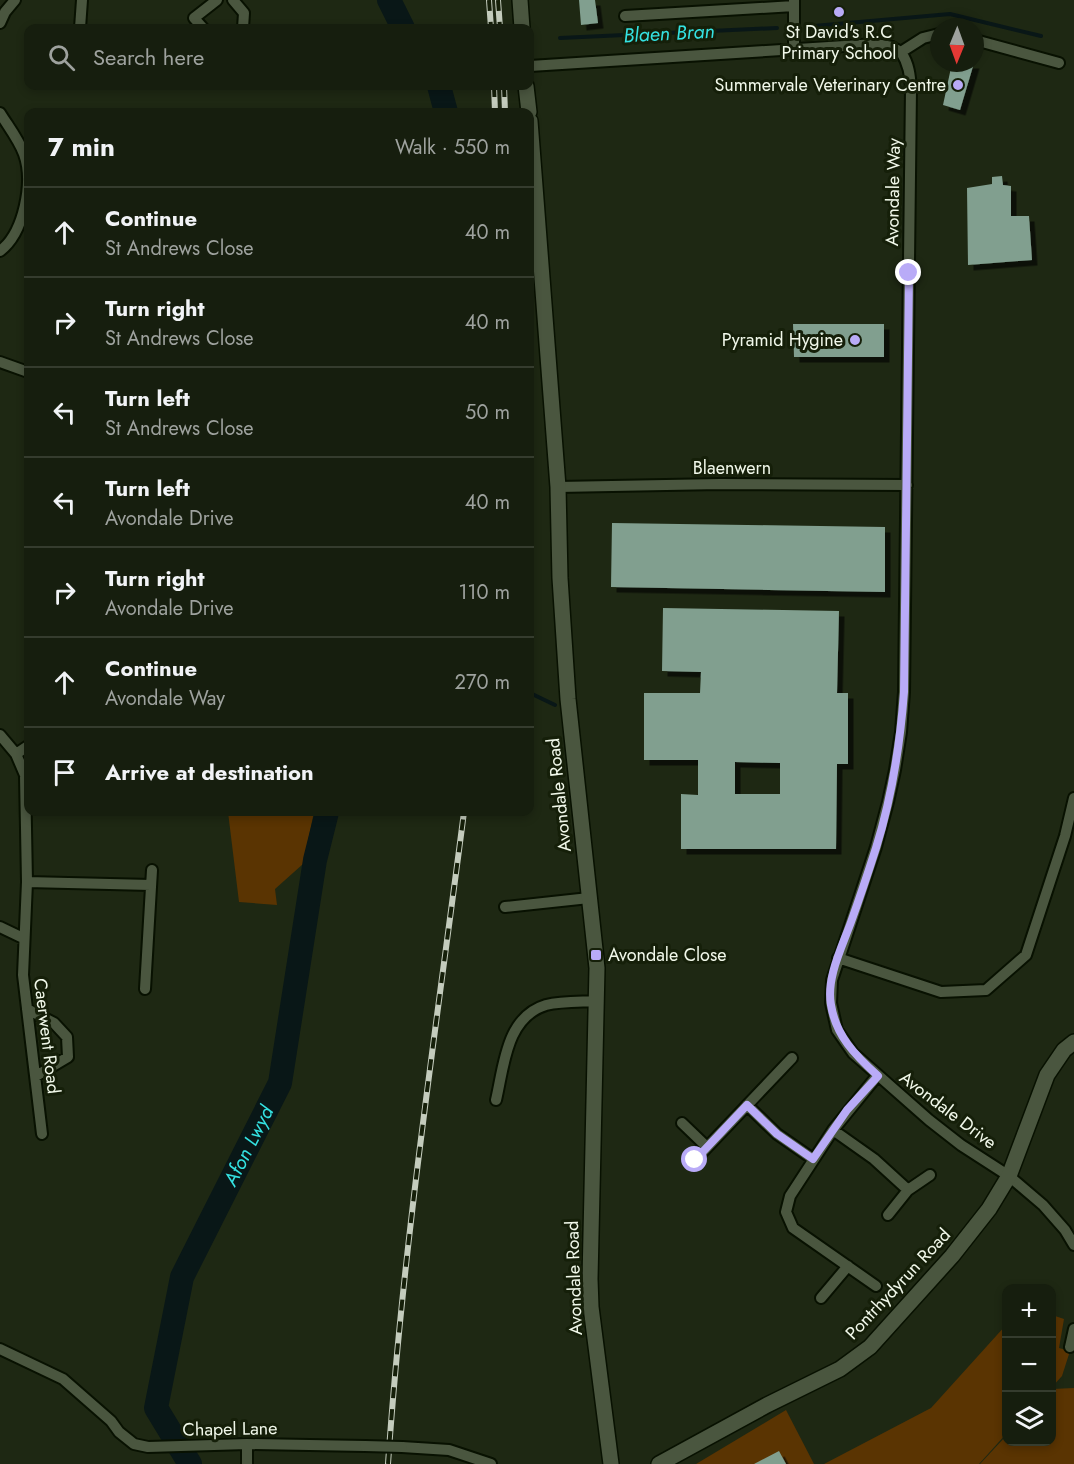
<!DOCTYPE html>
<html lang="en">
<head>
<meta charset="utf-8">
<style>
	:root { --surface:#161e0e; --page:#1f2717; --text:#f1f3f6; --muted:#9ea29e; --line:#353c2e }
	body { margin:0; font-family:Jost,sans-serif; background:var(--page); color:var(--text) }
	.controls { position:absolute; right:18px; bottom:18px; display:grid; overflow:hidden; border-radius:12px; box-shadow:0 3px 9px #0003 }
	.controls button { width:54px; height:54px; display:grid; place-items:center; padding:0; border:0; border-bottom:2px solid var(--line); background:var(--surface); color:var(--text); font:30px sans-serif }
	.compass { position:absolute; left:930px; top:18px; width:54px; height:54px; border-radius:50%; background:var(--surface); box-shadow:0 3px 9px #0003; rotate:181deg }
	.stop { position:absolute; width:18px; height:18px; margin:-14px; border:4px solid #b9abf7; border-radius:50%; background:#fff }
	.stop.end { background:#b9abf7; border-color:#fff; box-shadow:0 2px 6px #0008 }
	.list { margin:0; padding:0; list-style:none }
	h2 { display:flex; justify-content:space-between; align-items:center; height:78px; margin:0; padding:0 24px; font-size:26px }
	h2 small { font-size:20px; font-weight:400; color:var(--muted) }
	.list li { display:grid; grid-template-columns:39px 1fr auto; gap:18px; align-items:center; box-sizing:border-box; height:90px; padding:0 24px; border-top:2px solid var(--line) }
	.list b { display:block; font-size:22px; white-space:nowrap }
	.list p { margin:0; font-size:20px; white-space:nowrap; color:var(--muted) }
	.list em { font-size:20px; font-style:normal; color:var(--muted) }
	.icon { flex:none; width:33px; height:33px; fill:none; stroke:currentColor; stroke-width:2; stroke-linecap:round; stroke-linejoin:round }
	.map { position:relative; flex:none; width:1074px; height:1464px; overflow:hidden }
	.search { position:absolute; background:var(--surface); box-shadow:0 3px 9px #0003; left:24px; top:24px; width:510px; height:66px; display:flex; align-items:center; gap:15px; box-sizing:border-box; padding:0 21px; border-radius:12px; color:var(--muted); font-size:22px }
	.panel { position:absolute; background:var(--surface); box-shadow:0 3px 9px #0003; left:24px; top:108px; width:510px; height:708px; border-radius:12px }
	.map>svg:first-child { display:block }
</style>
</head>
<body>
<div class="map">
<svg width="1074" height="1464" viewBox="0 0 1074 1464">
	<defs>
		<filter id="shadow"><feDropShadow dx="5.5" dy="5.5" stdDeviation="0" flood-color="#0009"/></filter>
	</defs>
	<rect width="100%" height="100%" fill="#1e2813"/>
	<path fill="#5a3402" d="M228 812H314L303 864 275 889 277 905 239 902Z
		M1052 1315 1064 1319 1059 1348 1070 1351 1062 1376 1052 1387Z
		M1006 1325V1434L979 1464H824L931 1408Z
		M1074 1388V1464H980L1006 1436V1442H1052V1389Z
		M786 1410 814 1464H696Z"/>
	<g fill="none" stroke-linecap="round" stroke-linejoin="round">
		<path stroke="#091717" stroke-width="4" d="M814 26 950 14 1041 36
			M407 28 432 26 436 28
			M560 38 777 28
			M530 693 555 705"/>
		<g stroke="#091717" stroke-width="24">
			<path d="M389 0 403 28"/>
			<path d="M439 86 446 112"/>
			<path id="s1" d="M190 1464 156 1408 182 1277 280 1083 315 860 327 812"/>
		</g>
	</g>
	<path fill="#819f8f" fill-rule="evenodd" filter="url(#shadow)" d="M579 0H595L598 23 581 25Z
		M952 63H974L960 110 943 105Z
		M1002 176 1003 185 1011 186V216H1029L1032 260 968 265 967 188 992 184V177Z
		M793 324H884V357H794Z
		M612 523 885 527V592L611 587Z
		M663 608 839 611 837 693H848V764H837L836 849H681V794L698 795V760H644V693H700L701 672 662 671ZM735 762 780 763V794H735Z
		M779 1451 786 1464H754Z"/>
	<g fill="none" stroke-linecap="round" stroke-linejoin="round">
		<g stroke="#081101" stroke-width="14">
			<path id="street" d="M233 0 244 13 243 28
				M794 0V48
				M625 16 794 6
				M0 23 5 12 15 0
				M80 28 82 0
				M203 28 194 18 217 0
				M975 40 1059 63
				M901 52C909 64 910 75 911 89L904 692 901 732 895 770 888 802 876 847 832 980 831 1003 837 1030 853 1053 929 1120 961 1145 1009 1176 1043 1205 1065 1230 1074 1245
				M530 66 876 44 892 47 901 52 923 38 939 34
				M0 113C8 126 19 140 24 154 34 182 24 233 0 251
				M0 362 28 372
				M558 487 720 484 907 485
				M0 735 16 754 25 775 27 882 23 975 42 1134
				M16 754 28 746
				M27 882 151 885
				M505 907 589 898
				M0 927 23 938
				M838 958 941 992 986 990 1026 955 1065 836 1074 798
				M145 989 152 870
				M27 1009 54 1023 67 1037 68 1057 36 1076
				M496 1100C504 1066 506 1017 546 1005 562 1001 581 1002 598 1001
				M747 1105 777 1134 813 1159
				M682 1123 707 1147
				M833 1130 874 1159 908 1190
				M695 1160 792 1058
				M888 1215 908 1190 930 1175
				M876 1286 793 1228 786 1212 790 1196 833 1130 877 1076
				M821 1298 848 1266
				M1070 1347 1074 1329
				M0 1349 63 1379 111 1421 119 1432 134 1444 148 1447 247 1444 365 1446
				M247 1444V1464
				M402 1447 449 1450 491 1464"/>
		</g>
		<g stroke="#081101" stroke-width="18">
			<path id="secondary" d="M520 0 522 28
				M526 86 529 112
				M530 121 558 487 560 578 568 699 597 968 590 1279 591 1307 611 1464
				M659 1464 767 1405 840 1369 870 1347 952 1256 989 1209 1009 1176 1047 1075 1064 1050 1074 1042"/>
		</g>
		<use href="#street" stroke="#4a563f" stroke-width="10"/>
		<use href="#secondary" stroke="#4a563f" stroke-width="15"/>
		<g stroke="#c4ccbd" stroke-width="6">
			<path id="rail" d="M489 0 491 28
				M498 0 500 28
				M494 86 495 112
				M504 86 505 112
				M388 1464C403 1245 436 1029 464 812"/>
		</g>
		<use href="#rail" stroke="#151f09" stroke-width="4" stroke-dasharray="11" stroke-linecap="butt"/>
		<g stroke="#081101" stroke-width="14" stroke-linecap="butt">
			<path id="street-bridge" d="M365 1446 402 1447"/>
		</g>
		<use href="#street-bridge" stroke="#4a563f" stroke-width="10"/>
	</g>
	<g fill="none" stroke-linecap="round" stroke-linejoin="round">
		<path stroke="#b9abf7" stroke-width="8" d="M695 1160 747 1105 777 1134 813 1159 847 1110 878 1076C855 1055 836 1036 831 1005 826 978 842 947 851 922 860 897 868 873 876 848 892 797 900 745 904 692L909 273"/>
	</g>
	<g fill="#b9abf7" stroke="#151f09" stroke-width="2">
		<circle cx="839" cy="12" r="6"/>
		<circle cx="958" cy="85" r="6"/>
		<circle cx="855" cy="340" r="6"/>
		<rect x="590" y="949" width="12" height="12" rx="3"/>
	</g>
	<g text-anchor="middle" stroke-width="6" stroke-linejoin="round" paint-order="stroke">
		<g font-size="18" fill="#f1f8ea" stroke="#151f09" text-anchor="end">
			<text x="839" y="38" text-anchor="middle">St David's R.C<tspan x="839" dy="21">Primary School</tspan></text>
			<text x="946" y="91">Summervale Veterinary Centre</text>
			<text x="843" y="346">Pyramid Hygine</text>
			<text x="608" y="961" text-anchor="start">Avondale Close</text>
		</g>
		<g font-size="18" fill="#f1f8ea" stroke="#151f09">
			<text transform="translate(893 192) rotate(-89)" y="6">Avondale Way</text>
			<text x="732" y="474">Blaenwern</text>
			<text transform="translate(559 795) rotate(-96)" y="6">Avondale Road</text>
			<text transform="translate(47 1036) rotate(83)" y="6">Caerwent Road</text>
			<text transform="translate(948 1110) rotate(37)" y="6">Avondale Drive</text>
			<text transform="translate(574 1278) rotate(-92)" y="6">Avondale Road</text>
			<text transform="translate(898 1284) rotate(-47)" y="6">Pontrhydyrun Road</text>
			<text transform="translate(230 1429) rotate(-1)" y="6">Chapel Lane</text>
		</g>
		<g font-size="20" font-style="italic" fill="#34e2e2" stroke="#151f09">
			<text transform="translate(669 33) rotate(-3)" y="7">Blaen Bran</text>
			<text dy="7" stroke="none"><textPath href="#s1" startOffset="346">Afon Lwyd</textPath></text>
		</g>
	</g>
</svg>
<div class="controls">
<button>+</button>
<button>−</button>
<button><svg class="icon" aria-label="layers" viewBox="0 0 24 24"><path d="M12 4l9 5-9 5-9-5zM3 14l9 5 9-5"/></svg></button>
</div>
<svg class="compass" viewBox="-18 -18 36 36"><path d="M0-13l5 13h-10z" fill="#e53935"/><path d="M0 13l5-13h-10z" fill="#9ea29e"/></svg>
<div class="stop" style="left:695px;top:1160px"></div>
<div class="stop end" style="left:909px;top:273px"></div>
<div class="search"><svg class="icon" aria-label="search" viewBox="0 0 24 24"><circle cx="10" cy="10" r="6"/><path d="M15 15l6 6"/></svg>Search here</div>
<section class="panel">
<h2>7 min<small>Walk · 550 m</small></h2>
<ul class="list">
<li><svg class="icon" aria-label="ahead" viewBox="0 0 24 24"><path d="M12 20V5M6 11l6-6 6 6"/></svg><div><b>Continue</b><p>St Andrews Close</p></div><em>40 m</em></li>
<li><svg class="icon" aria-label="right" viewBox="0 0 24 24"><path d="M7 20v-9h11M14 6l5 5-5 5"/></svg><div><b>Turn right</b><p>St Andrews Close</p></div><em>40 m</em></li>
<li><svg class="icon" aria-label="left" viewBox="0 0 24 24"><path d="M17 20v-9H6M10 6l-5 5 5 5"/></svg><div><b>Turn left</b><p>St Andrews Close</p></div><em>50 m</em></li>
<li><svg class="icon" aria-label="left" viewBox="0 0 24 24"><path d="M17 20v-9H6M10 6l-5 5 5 5"/></svg><div><b>Turn left</b><p>Avondale Drive</p></div><em>40 m</em></li>
<li><svg class="icon" aria-label="right" viewBox="0 0 24 24"><path d="M7 20v-9h11M14 6l5 5-5 5"/></svg><div><b>Turn right</b><p>Avondale Drive</p></div><em>110 m</em></li>
<li><svg class="icon" aria-label="ahead" viewBox="0 0 24 24"><path d="M12 20V5M6 11l6-6 6 6"/></svg><div><b>Continue</b><p>Avondale Way</p></div><em>270 m</em></li>
<li><svg class="icon" aria-label="arrive" viewBox="0 0 24 24"><path d="M6 21V4h12l-3 4 3 4H6"/></svg><div><b>Arrive at destination</b></div></li>
</ul>
</section>
</div>
</body>
</html>
